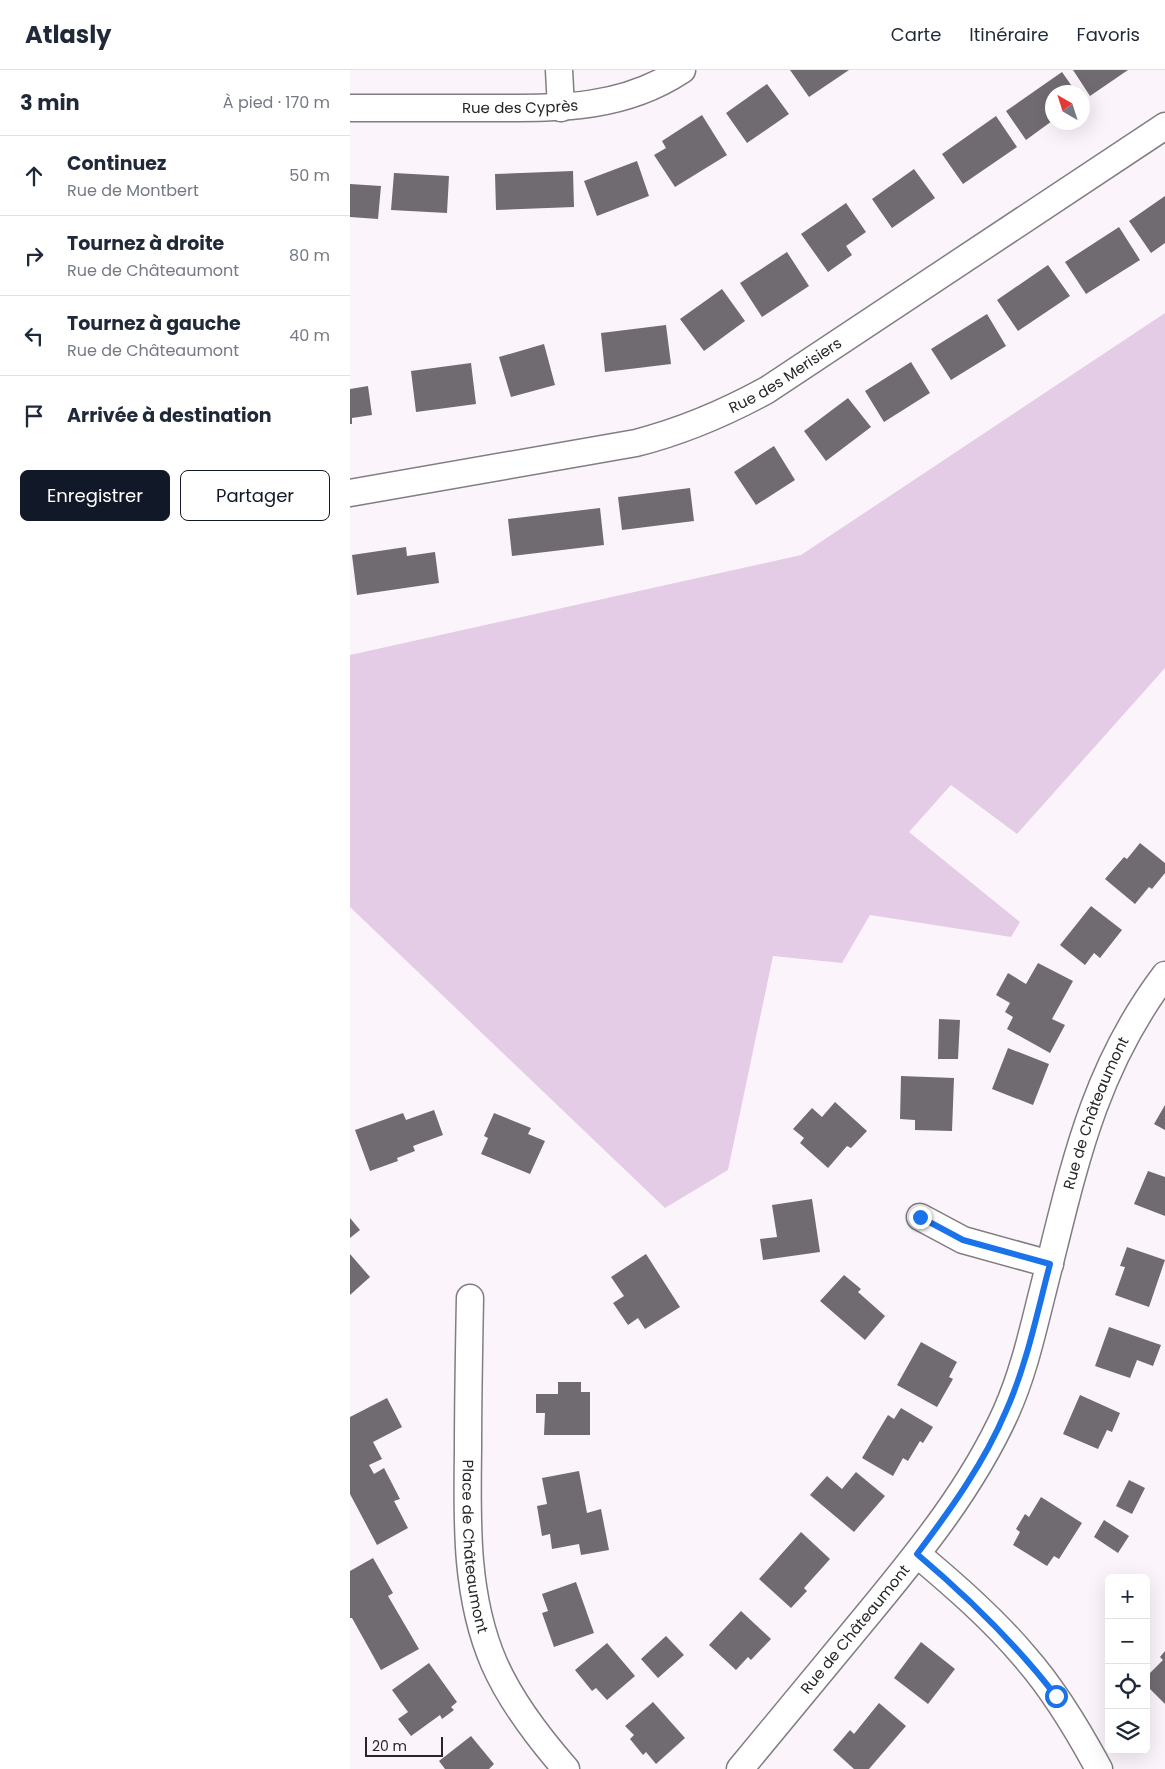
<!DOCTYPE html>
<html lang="fr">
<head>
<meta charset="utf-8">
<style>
	:root { --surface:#fff; --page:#f6f6f7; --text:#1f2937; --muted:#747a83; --line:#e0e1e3; --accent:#111827 }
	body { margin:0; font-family:Poppins,sans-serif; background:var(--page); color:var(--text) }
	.controls { position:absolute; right:15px; bottom:15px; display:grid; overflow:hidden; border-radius:8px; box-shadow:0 5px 20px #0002 }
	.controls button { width:45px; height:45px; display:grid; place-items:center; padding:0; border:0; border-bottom:1px solid var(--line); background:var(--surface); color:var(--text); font:25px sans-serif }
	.compass { position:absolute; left:695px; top:15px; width:45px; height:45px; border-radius:50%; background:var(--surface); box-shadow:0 5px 20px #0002; rotate:321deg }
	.scale { position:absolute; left:15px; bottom:12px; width:78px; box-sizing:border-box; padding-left:5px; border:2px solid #272527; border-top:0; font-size:14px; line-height:18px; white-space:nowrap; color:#272527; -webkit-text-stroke:4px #fbf5fb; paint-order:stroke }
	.stop { position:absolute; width:15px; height:15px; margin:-11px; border:4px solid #1a73e8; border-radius:50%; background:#fff }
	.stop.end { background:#1a73e8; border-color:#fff; box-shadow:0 1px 5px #0008 }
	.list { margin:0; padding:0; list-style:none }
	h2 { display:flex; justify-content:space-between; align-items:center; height:65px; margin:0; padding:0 20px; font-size:21px }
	h2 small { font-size:16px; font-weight:400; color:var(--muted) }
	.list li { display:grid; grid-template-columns:32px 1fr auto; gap:15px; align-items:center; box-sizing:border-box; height:80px; padding:0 20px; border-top:1px solid var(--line) }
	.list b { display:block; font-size:19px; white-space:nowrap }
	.list p { margin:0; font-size:16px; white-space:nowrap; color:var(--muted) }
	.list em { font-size:16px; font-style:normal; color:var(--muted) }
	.actions { display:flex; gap:10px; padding:15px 20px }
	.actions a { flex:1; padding:11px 0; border:1px solid var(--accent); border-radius:8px; text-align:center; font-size:18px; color:var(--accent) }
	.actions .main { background:var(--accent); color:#fff }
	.icon { flex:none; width:28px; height:28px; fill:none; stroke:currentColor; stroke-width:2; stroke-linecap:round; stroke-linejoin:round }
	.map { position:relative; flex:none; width:815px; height:1699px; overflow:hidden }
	header { display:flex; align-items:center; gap:30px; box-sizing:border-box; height:70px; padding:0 25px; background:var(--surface); border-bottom:1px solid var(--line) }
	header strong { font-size:24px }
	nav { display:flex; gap:28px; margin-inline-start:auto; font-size:18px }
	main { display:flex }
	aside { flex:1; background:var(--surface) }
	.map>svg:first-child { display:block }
</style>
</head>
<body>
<header>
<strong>Atlasly</strong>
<nav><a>Carte</a><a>Itinéraire</a><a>Favoris</a></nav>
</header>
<main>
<aside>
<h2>3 min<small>À pied · 170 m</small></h2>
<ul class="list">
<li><svg class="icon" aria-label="ahead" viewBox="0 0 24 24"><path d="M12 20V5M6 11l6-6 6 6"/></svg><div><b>Continuez</b><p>Rue de Montbert</p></div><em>50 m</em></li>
<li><svg class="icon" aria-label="right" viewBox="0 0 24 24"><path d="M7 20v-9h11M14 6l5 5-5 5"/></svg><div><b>Tournez à droite</b><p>Rue de Châteaumont</p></div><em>80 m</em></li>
<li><svg class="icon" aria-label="left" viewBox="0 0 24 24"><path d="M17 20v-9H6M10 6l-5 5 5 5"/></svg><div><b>Tournez à gauche</b><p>Rue de Châteaumont</p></div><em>40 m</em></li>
<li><svg class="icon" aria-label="arrive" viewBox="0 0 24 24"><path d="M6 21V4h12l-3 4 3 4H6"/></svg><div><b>Arrivée à destination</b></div></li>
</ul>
<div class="actions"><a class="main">Enregistrer</a><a>Partager</a></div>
</aside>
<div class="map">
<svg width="815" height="1699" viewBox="0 0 815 1699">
	<rect width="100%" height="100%" fill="#fbf5fb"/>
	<path fill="#e5cce6" d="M815 243V598L667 764 601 715 559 762 670 852 661 867 520 845 492 893 423 886 378 1100 315 1138 0 837V585L451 485Z"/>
	<path fill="#706b70" d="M440 0H499L459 27Z
		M723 0H778L740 26Z
		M712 2 726 22H702V51L676 70 656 41Z
		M417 14 439 44 397 73 376 43Z
		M352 45 377 85 325 117 304 85 316 78 312 71Z
		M646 46 667 77 613 114 592 84Z
		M287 91 299 126 247 146 234 111Z
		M564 99 585 128 542 158 522 129Z
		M223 101 224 137 146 140 145 104Z
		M44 103 99 106 97 143 41 140Z
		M0 114 31 116 28 149 0 147Z
		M815 126V173L801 183 779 151Z
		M496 133 516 162 496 176 502 185 478 202 451 164Z
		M769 157 790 190 736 224 715 192Z
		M437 182 459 216 412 247 390 213Z
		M698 195 720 226 668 261 647 230Z
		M372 219 395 251 354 281 330 249Z
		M637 244 656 276 601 310 581 279Z
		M316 255 321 294 255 302 251 263Z
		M194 274 205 315 161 327 149 287Z
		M561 292 580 323 534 352 515 321Z
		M121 293 126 334 66 342 61 301Z
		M18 316 22 345 2 348V354H0V319Z
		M498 328 521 357 476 391 454 361Z
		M424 376 445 410 406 435 384 402Z
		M340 418 344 451 272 460 268 427Z
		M250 438 254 475 162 486 158 449Z
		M56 477 57 486 85 482 89 513 7 525 2 485Z
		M790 773 815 793V803L802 819 799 817 785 834 755 809 774 787 777 789Z
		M741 836 772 860 750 888 744 883 735 895 710 875Z
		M688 893 723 911 702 949 715 955 700 983 657 959 663 947 655 942 660 933 646 925 658 903 676 914Z
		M589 949 610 950 608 989H588Z
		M658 978 699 994 683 1035 642 1019Z
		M551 1006 604 1008 602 1061 565 1060V1050L550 1049Z
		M485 1032 517 1061 501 1078 497 1076 478 1098 450 1073 454 1068 443 1059 462 1038 472 1047Z
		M815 1035V1060L804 1054Z
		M84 1040 93 1065 63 1076 65 1081 47 1088 48 1091 20 1101 5 1060 53 1043 56 1050Z
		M144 1043 181 1058 178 1064 195 1071 180 1104 131 1084 138 1068 134 1066Z
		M798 1101 815 1107V1146L784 1134Z
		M462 1129 470 1182 413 1190 410 1169 427 1167 422 1135Z
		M0 1148 10 1160 0 1168Z
		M777 1177 815 1190 799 1237 765 1225 775 1197 770 1196Z
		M0 1184 20 1207 0 1225Z
		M296 1184 330 1237 295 1259 288 1248 278 1255 263 1233 274 1226 261 1207Z
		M494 1205 511 1219 508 1222 535 1246 515 1270 470 1231Z
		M759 1257 811 1275 803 1296 787 1290 780 1308 745 1296Z
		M571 1272 607 1292 599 1307 603 1309 587 1337 547 1315Z
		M208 1312H231V1322H240V1365H194L195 1343H186V1324H208Z
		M730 1325 770 1343 762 1362 757 1360 748 1379 713 1364Z
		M37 1328 52 1357 23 1372 32 1389 19 1395 24 1404 34 1398 50 1429 44 1431 58 1458 27 1475 0 1424V1347Z
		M551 1338 583 1357 573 1373 570 1371 558 1391 553 1388 543 1406 512 1388 538 1345 544 1349Z
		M229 1401 237 1443 251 1439 259 1480 231 1485 229 1474 202 1479 200 1464 192 1466 187 1436 197 1434 192 1408Z
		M506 1402 535 1426 504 1462 460 1425 477 1406 492 1419Z
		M779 1410 795 1418 782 1444 766 1436Z
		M691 1427 732 1453 709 1489 704 1486 697 1496 663 1475 670 1462 666 1459 675 1444 679 1447Z
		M754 1450 779 1466 768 1483 744 1467Z
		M451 1462 480 1489 454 1518 457 1521 441 1538 409 1509Z
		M23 1488 43 1523 38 1526 69 1579 31 1600 2 1548H0V1501Z
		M226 1512 244 1563 204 1577 192 1543 198 1541 192 1524Z
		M391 1541 421 1569 401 1590 398 1587 386 1600 359 1575Z
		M316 1566 334 1585 308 1608 291 1589Z
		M571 1572 605 1599 578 1634 544 1608Z
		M257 1573 285 1606 257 1630 246 1618 242 1621 225 1600Z
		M815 1581V1634L796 1615V1607L813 1590 810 1587Z
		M79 1593 107 1632 101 1637 104 1640 92 1649 90 1645 61 1666 48 1649 58 1642 42 1620Z
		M303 1632 335 1668 306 1694 296 1682 293 1685 280 1669 284 1665 275 1656Z
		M529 1633 556 1656 519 1699H504L483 1680 500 1660 504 1664Z
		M121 1666 144 1694 139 1699H95L89 1691Z"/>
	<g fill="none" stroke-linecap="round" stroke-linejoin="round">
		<g stroke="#827d82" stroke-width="29">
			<g id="minor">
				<path d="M209 0 211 38"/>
				<path id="s1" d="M0 38C44 38 89 38 133 38 205 38 270 41 332 0"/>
				<path id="s2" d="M0 423 286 373C333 361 375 343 417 320L815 56"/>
				<path d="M570 1147 613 1170 700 1194"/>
				<path id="s3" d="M120 1228C119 1279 118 1329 118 1380 117 1451 115 1526 144 1593 161 1632 188 1667 216 1699"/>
				<path d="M567 1484C605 1516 643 1549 675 1587 705 1621 728 1660 749 1699"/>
				<path id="s4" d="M390 1699C433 1647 476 1595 519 1543 571 1480 622 1417 656 1342 673 1304 682 1264 692 1224 722 1107 740 1004 815 905"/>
			</g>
		</g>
		<use href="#minor" stroke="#fff" stroke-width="26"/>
	</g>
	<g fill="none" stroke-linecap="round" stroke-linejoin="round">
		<path stroke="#1a73e8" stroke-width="6" d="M570 1147 613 1170 700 1194C687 1243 677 1294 656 1341 634 1393 601 1439 567 1484 619 1528 665 1573 706 1626"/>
	</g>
	<g text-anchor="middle" stroke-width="5" stroke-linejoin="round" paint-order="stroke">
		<g font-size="15" fill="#272527" stroke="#fbf5fb">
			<text dy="5" stroke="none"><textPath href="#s1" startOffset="170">Rue des Cyprès</textPath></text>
			<text dy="5" stroke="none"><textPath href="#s2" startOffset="455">Rue des Merisiers</textPath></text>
			<text dy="5" stroke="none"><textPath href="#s4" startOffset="759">Rue de Châteaumont</textPath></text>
			<text dy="5" stroke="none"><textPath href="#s3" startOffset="249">Place de Châteaumont</textPath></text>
			<text dy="5" stroke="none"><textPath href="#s4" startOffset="181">Rue de Châteaumont</textPath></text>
		</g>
	</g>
</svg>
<div class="controls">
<button>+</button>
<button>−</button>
<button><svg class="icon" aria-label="locate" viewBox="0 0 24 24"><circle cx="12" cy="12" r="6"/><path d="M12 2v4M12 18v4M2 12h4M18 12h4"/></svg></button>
<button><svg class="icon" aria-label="layers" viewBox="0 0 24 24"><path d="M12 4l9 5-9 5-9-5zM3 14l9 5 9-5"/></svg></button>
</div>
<svg class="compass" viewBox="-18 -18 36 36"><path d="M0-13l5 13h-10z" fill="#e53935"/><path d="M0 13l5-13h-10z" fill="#747a83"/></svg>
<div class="scale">20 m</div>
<div class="stop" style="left:706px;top:1626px"></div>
<div class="stop end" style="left:570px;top:1147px"></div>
</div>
</main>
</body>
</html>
